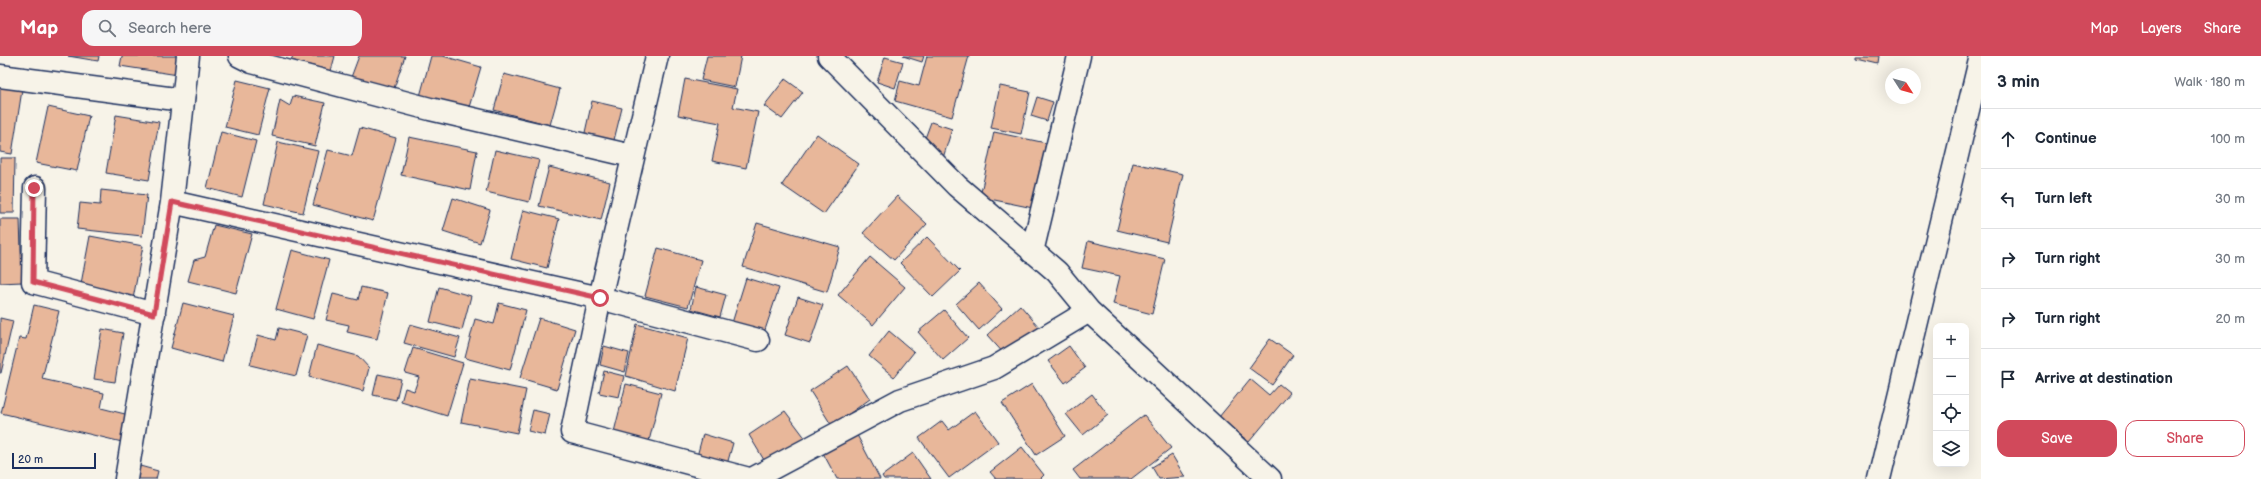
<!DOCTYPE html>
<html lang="en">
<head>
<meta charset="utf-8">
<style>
	:root { --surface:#fff; --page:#f6f6f7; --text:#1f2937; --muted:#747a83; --line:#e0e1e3; --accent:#d1495b }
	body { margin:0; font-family:"Balsamiq Sans",sans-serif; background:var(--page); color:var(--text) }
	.controls { position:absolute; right:12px; bottom:12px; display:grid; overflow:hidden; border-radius:8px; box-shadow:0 4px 16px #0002 }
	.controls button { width:36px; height:36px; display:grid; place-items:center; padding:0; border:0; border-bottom:1px solid var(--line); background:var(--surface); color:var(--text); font:20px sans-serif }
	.compass { position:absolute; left:1885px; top:12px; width:36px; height:36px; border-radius:50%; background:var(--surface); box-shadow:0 4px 16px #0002; rotate:126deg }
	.scale { position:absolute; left:12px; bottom:10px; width:84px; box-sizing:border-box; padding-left:4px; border:2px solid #1b2f5e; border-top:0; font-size:11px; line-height:14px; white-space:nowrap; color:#1b2f5e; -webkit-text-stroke:3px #f7f3e8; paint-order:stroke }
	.stop { position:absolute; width:12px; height:12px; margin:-9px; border:3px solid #d1495b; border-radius:50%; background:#fff }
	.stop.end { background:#d1495b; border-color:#fff; box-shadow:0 1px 4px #0008 }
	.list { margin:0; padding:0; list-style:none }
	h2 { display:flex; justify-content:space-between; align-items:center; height:52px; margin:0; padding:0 16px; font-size:17px }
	h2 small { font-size:13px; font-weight:400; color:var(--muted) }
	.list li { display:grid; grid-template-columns:26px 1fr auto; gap:12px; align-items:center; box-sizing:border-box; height:60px; padding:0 16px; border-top:1px solid var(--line) }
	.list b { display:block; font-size:15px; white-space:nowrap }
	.list em { font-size:13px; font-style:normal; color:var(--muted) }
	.actions { display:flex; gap:8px; padding:12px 16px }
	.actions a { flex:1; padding:9px 0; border:1px solid var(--accent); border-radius:12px; text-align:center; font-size:14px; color:var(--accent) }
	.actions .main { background:var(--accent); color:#fff }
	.icon { flex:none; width:22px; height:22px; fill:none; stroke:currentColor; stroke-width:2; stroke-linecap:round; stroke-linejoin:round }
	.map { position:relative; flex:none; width:1981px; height:423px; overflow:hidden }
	header { display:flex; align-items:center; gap:24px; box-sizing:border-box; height:56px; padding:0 20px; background:var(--accent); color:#fff }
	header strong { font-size:19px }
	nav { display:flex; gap:22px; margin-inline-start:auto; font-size:14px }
	.search { width:280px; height:36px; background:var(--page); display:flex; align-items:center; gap:10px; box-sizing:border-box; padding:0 14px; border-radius:12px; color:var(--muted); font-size:15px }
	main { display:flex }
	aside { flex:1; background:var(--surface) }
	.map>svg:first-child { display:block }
</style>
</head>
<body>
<header>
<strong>Map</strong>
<div class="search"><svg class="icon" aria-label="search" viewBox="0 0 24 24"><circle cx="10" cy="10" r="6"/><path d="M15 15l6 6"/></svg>Search here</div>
<nav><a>Map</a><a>Layers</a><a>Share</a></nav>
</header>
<main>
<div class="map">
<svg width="1981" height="423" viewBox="0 0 1981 423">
	<rect width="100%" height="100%" fill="#f7f3e8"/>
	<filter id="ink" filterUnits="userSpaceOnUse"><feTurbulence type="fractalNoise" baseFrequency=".025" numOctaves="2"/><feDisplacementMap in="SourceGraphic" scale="8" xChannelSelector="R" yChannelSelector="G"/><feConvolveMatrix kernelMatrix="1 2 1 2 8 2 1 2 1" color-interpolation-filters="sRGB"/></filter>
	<g filter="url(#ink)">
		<path fill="#e8b79a" stroke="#1b2f5e" d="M68 0H99L98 5Z
			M122 0H181L178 19 120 10Z
			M293 0H335L331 15 291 4Z
			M359 0H405L392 38 350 24Z
			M431 0H443L481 11 467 58 419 44Z
			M707 0H741L735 31 701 24Z
			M903 0H924L922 6Z
			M927 0H969L952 61 895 45 900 25 919 30Z
			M1857 0H1879L1878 7 1857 2Z
			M885 1 903 6 895 32 877 26Z
			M504 18 560 33 550 69 494 54Z
			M685 23 737 33 733 51 758 56 746 112 712 105 720 67 678 59Z
			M785 23 803 36 782 63 764 50Z
			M237 24 270 32 258 79 225 71Z
			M0 30 22 34 12 98 0 96Z
			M1000 30 1030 36 1021 78 991 72Z
			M293 40 325 47 315 90 272 80 280 44 290 50Z
			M1037 41 1053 46 1047 65 1031 60Z
			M592 45 622 52 613 88 584 81Z
			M48 51 89 60 77 115 36 107Z
			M116 59 159 66 149 124 106 117Z
			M931 66 952 73 943 102 924 85Z
			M360 72 396 82 373 165 313 149 328 94 352 100Z
			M221 76 256 85 242 141 207 132Z
			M994 76 1046 87 1033 152 980 141Z
			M817 78 859 108 824 158 782 129Z
			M409 81 477 95 470 134 401 119Z
			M278 86 318 95 303 157 264 148Z
			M495 94 539 104 529 146 486 136Z
			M0 102H15L14 157H0Z
			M1133 107 1183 118 1167 186 1117 174Z
			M549 111 610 126 601 164 539 150Z
			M101 134 147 139 142 180 77 173 80 147 100 149Z
			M897 140 927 168 894 204 863 177Z
			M453 142 490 154 480 187 443 175Z
			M523 154 559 163 547 212 511 203Z
			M0 163H20L22 226 0 227Z
			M757 167 840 191 827 236 743 211Z
			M214 169 252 178 236 237 188 225 194 204 205 201Z
			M90 180 143 190 133 243 80 233Z
			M927 181 960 215 933 241 900 207Z
			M1088 185 1165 203 1152 258 1113 248 1120 220 1082 212Z
			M658 192 701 204 688 251 645 240Z
			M292 194 329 204 313 263 276 253Z
			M870 201 905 231 873 269 838 239Z
			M746 222 779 232 764 277 732 267Z
			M979 227 1002 253 979 274 956 248Z
			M361 231 388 237 377 283 347 276 349 269 326 264 333 238 358 244Z
			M439 231 471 240 462 274 430 266Z
			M696 231 726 239 720 261 691 253Z
			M798 241 823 249 810 287 785 279Z
			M183 247 234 260 222 306 171 292Z
			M499 247 526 254 510 314 465 302 475 263 494 268Z
			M34 249 59 255 42 323 104 337 101 352 129 359 122 386 1 357 19 282 26 283Z
			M1020 249 1039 271 1006 300 987 279Z
			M944 254 968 282 943 304 918 276Z
			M0 262 13 265 1 317H0Z
			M539 262 575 273 557 333 520 322Z
			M410 268 460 282 454 301 404 287Z
			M637 268 688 282 675 335 626 320Z
			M279 272 307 279 296 320 250 309 258 279 276 284Z
			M102 273 123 277 115 326 94 323Z
			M889 275 914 296 894 321 869 300Z
			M1270 283 1293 299 1272 329 1249 312Z
			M317 289 358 300 369 312 363 335 309 321Z
			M604 290 629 297 625 316 600 309Z
			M1069 290 1085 312 1065 327 1048 305Z
			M413 292 463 307 447 360 401 346 405 332 414 335 419 321 405 317Z
			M848 310 870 343 832 370 810 335Z
			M604 315 624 320 619 341 599 337Z
			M378 318 401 323 396 344 373 339Z
			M470 323 526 334 517 377 461 366Z
			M1250 323 1269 339 1279 328 1290 337 1249 386 1219 361Z
			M626 328 661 337 649 385 614 376Z
			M1032 328 1065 380 1036 399 1002 347Z
			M1092 338 1108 359 1083 379 1066 358Z
			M533 354 550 358 545 379 528 375Z
			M785 355 806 383 767 409 749 379Z
			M975 355 998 386 949 422 919 382 942 365 949 374Z
			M1144 359 1171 392 1131 423H1080L1073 414Z
			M703 378 733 387 726 412 696 404Z
			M857 379 880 423H837L823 397Z
			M1022 391 1044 419 1040 423H996L990 416Z
			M913 397 931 423H884L882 420Z
			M1172 399 1185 421 1159 423 1152 411Z
			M140 410 158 415 156 423H136Z"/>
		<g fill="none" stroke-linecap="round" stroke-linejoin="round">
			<g stroke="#1b2f5e" stroke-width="25">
				<path id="street" d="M240 0 252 6 430 53 632 100
					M657 0 600 242 572 376 749 423
					M829 0 957 130 1057 216 1089 255 1270 423
					M0 20 183 44
					M35 132 33 226 154 258
					M172 146 600 242 758 284
					M1032 196 1079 0
					M126 423 172 146 188 0
					M752 423 900 344 994 312 1089 255
					M1879 423 1981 0"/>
			</g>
			<use href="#street" stroke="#f7f3e8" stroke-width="22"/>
		</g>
	</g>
	<g fill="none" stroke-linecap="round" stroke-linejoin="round" filter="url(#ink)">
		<path stroke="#d1495b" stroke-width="5" d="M34 132 33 226 154 258 172 146 600 242"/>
	</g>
</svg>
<div class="controls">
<button>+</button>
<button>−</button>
<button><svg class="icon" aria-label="locate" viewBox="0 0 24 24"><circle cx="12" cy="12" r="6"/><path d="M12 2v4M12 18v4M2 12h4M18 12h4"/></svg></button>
<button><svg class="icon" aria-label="layers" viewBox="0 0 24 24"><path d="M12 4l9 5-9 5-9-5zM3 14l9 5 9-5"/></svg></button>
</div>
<svg class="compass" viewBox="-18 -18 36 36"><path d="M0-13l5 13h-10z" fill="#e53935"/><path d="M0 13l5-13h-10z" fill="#747a83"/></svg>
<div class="scale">20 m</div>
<div class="stop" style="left:600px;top:242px"></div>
<div class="stop end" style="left:34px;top:132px"></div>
</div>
<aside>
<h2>3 min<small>Walk · 180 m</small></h2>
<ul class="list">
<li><svg class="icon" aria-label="ahead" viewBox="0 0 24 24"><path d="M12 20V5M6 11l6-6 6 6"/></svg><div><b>Continue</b></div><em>100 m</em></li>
<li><svg class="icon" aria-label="left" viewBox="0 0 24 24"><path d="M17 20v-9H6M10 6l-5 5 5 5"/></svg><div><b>Turn left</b></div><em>30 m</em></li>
<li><svg class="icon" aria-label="right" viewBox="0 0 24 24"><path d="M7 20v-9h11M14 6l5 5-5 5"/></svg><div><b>Turn right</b></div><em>30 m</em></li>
<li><svg class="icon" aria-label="right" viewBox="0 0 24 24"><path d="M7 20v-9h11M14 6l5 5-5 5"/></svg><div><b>Turn right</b></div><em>20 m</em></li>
<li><svg class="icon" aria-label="arrive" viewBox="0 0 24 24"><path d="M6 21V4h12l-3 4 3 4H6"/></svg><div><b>Arrive at destination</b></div></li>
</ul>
<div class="actions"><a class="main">Save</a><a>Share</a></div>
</aside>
</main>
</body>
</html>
